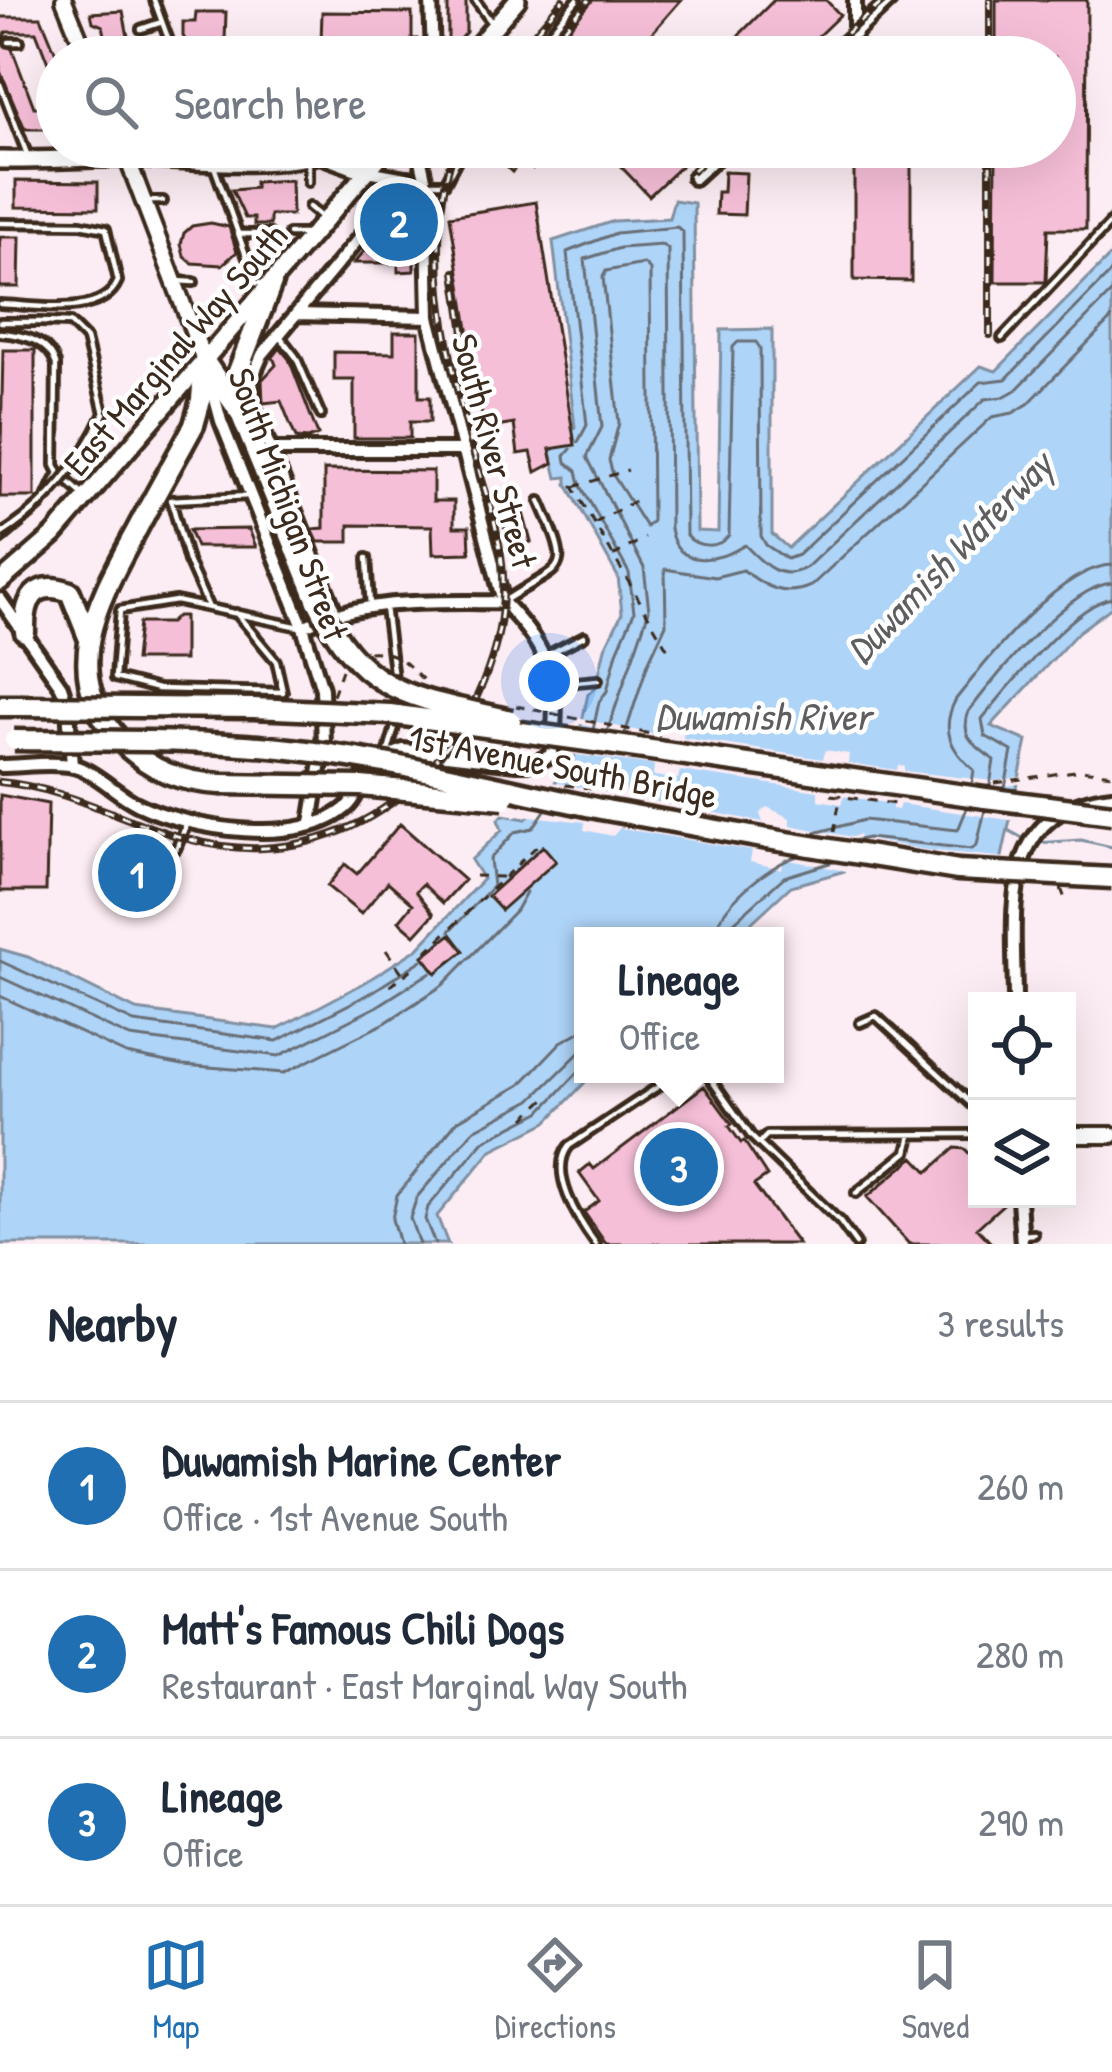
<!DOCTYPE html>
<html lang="en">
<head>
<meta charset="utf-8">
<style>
	:root { --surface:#fff; --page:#f6f6f7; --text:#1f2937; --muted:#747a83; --line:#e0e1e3; --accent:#1f6fb2 }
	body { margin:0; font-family:"Patrick Hand",sans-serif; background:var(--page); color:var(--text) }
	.controls { position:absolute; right:36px; bottom:36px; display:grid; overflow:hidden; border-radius:0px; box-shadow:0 12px 48px #0002 }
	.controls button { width:108px; height:108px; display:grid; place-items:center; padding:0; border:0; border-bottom:3px solid var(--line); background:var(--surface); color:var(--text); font:60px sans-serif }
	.you { position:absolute; left:549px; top:681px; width:42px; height:42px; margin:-30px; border:9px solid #fff; border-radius:50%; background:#1a73e8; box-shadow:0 0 0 18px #1a73e833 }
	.badge { display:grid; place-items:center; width:78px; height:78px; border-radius:50%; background:var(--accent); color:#fff; font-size:39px; font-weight:700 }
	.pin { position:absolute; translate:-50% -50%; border:6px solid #fff; box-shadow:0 3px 12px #0006 }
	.popup { position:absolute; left:574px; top:927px; width:210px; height:156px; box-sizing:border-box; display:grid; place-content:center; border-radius:0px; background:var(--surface); filter:drop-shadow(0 3px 9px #0005); font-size:39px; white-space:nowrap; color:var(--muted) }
	.popup b { font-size:45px; color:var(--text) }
	.popup::after { content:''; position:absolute; left:50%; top:100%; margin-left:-24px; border:24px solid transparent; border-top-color:var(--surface) }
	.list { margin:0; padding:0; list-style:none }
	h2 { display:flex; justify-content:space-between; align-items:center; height:156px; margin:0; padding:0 48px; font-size:51px }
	h2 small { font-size:39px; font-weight:400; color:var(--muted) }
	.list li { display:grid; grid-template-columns:78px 1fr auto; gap:36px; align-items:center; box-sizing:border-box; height:168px; padding:0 48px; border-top:3px solid var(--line) }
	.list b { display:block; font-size:45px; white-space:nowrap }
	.list p { margin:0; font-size:39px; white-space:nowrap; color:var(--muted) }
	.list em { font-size:39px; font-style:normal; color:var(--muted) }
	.icon { flex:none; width:66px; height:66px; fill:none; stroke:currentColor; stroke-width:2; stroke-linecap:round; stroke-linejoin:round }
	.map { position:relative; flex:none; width:1112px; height:1244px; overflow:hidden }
	.search { position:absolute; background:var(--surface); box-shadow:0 12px 48px #0002; left:36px; right:36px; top:36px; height:132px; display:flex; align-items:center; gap:30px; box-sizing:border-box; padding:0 42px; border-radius:66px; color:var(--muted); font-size:45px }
	.sheet { height:660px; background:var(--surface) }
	nav { display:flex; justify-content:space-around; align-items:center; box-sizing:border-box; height:168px; border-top:3px solid var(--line); background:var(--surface); font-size:33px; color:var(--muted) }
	nav a { display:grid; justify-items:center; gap:6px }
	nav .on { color:var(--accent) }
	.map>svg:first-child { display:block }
</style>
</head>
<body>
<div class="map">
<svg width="1112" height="1244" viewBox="0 0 1112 1244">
	<rect width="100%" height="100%" fill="#fcecf3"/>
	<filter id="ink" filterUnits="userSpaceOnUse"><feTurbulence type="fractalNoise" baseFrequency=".00833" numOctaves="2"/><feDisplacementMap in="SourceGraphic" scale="24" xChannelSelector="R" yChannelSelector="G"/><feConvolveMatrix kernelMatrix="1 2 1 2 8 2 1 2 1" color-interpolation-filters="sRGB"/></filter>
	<g filter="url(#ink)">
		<path fill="#aed4f8" stroke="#8090a1" stroke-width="3" d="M674 200 694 203 697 531 718 532 721 330 772 329V534L788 548 981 366 996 371 1112 254V607L1078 632 991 726 1027 741 997 880 866 865 791 886 737 936H583V1074H593L547 1122 492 1150 437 1216 448 1244H0V949L28 957 136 1010 277 1029 364 983 417 949 483 879 471 860 502 830 498 820 503 815 526 819 574 758 588 694 596 687 605 648 622 613 618 577 567 484V477L557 478 551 452 575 427 553 241 614 221 669 218Z"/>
		<path fill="#fcecf3" d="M577 718 658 735 660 726 684 729 683 738 823 759 825 750 849 754 848 763 897 770 898 765 904 766V771L993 781 1026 776 1024 783 1000 787 1022 791 1016 821 900 804 898 810 892 809V804L844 796 842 804 818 800V791L680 771 678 779 653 776 654 765 569 754 575 725 608 731 576 723Z
			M594 779 625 786 627 796 763 822 760 814 767 807 790 818V825L852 837 859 834 860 838 926 850 1008 858 1003 881 998 886 866 871 853 870 849 876 846 871 784 859 782 869 750 862 752 851 620 828 613 836 584 830 585 822 521 815 513 818V812L500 810 522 813 547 781 591 789Z"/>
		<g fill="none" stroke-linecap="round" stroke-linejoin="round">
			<path stroke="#696e75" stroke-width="3" d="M644 264 650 270 652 521 646 527 613 475 609 460 619 423 603 277 606 271Z
				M578 442 587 425 567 252 616 233 677 227 683 232 686 535C697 548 719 549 729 535L733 347 738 342H756L760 348 761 536 766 545 787 559 798 555 981 382 1006 379 1112 271
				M571 449 565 456 566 462 577 471 580 484 629 573 634 612 617 652 607 691 599 702 593 730
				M607 732 649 610 644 568 587 457 602 427 585 259 620 248 662 245 668 249 670 529C678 571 719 561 745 545 763 564 781 583 807 567L985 399 1003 397 1016 390 1112 292
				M625 734 648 663 666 624 665 569 715 577 743 570C766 587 783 598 811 586L992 417 1013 413 1028 404 1112 318
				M972 784 974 770C950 750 940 728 956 699 988 659 1059 567 1112 565
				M990 786 994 760C976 746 959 738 969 711 995 677 1069 586 1112 583
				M1005 788 1012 751 985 736 982 719C1008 688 1073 604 1112 598
				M811 834 864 820 958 830 967 808
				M852 841 868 838 972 849 977 845 985 810
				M450 931 493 886 490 859 515 832 533 828 546 809
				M715 936C717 906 770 864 798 856
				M730 936 734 922 784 877 833 862
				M0 961 134 1022 277 1041 369 994 422 960
				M0 977 130 1037 279 1056 376 1007 431 972
				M0 996 126 1054 183 1065 284 1073 385 1023 443 985 516 910 526 892
				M399 1244 392 1219 397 1195 457 1121 520 1085 561 1042 583 1030
				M419 1244 410 1218 417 1197 474 1130 531 1100 583 1049
				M435 1244 425 1219 428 1207 484 1141 540 1112 583 1067"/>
			<path stroke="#8090a1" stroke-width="3" d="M1008 830 1028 841
				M1037 843 1081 840 1112 847"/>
		</g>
		<path fill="#f6bfd8" stroke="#3b2a1e" stroke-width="3" d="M448 0H466V32L448 52Z
			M593 0H681L631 57H543Z
			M774 0H826L840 15 796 57H717Z
			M996 0H1087L1086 229H1048L1046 282H995L996 147H1055V57H996Z
			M123 11 132 57H110L103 26 93 22 91 13Z
			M196 12H226L225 42H321L322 12 412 13V39H417V55L195 57 183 36V22H195Z
			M0 17H41L57 56V86L36 32H6L2 43 12 49 34 107H47L57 98V129H25L0 71Z
			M506 147H552L533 169 522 160 512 172 497 158Z
			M619 147H701L649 196 610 155Z
			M854 147H911V281L854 280Z
			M724 172 746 173 744 215 716 214 717 192H723Z
			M291 180 292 215H270V225H254V218H245L232 190 255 188V182Z
			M16 181 98 182V208L16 207Z
			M536 202 575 445 550 449 553 463 536 472 531 452 518 454 514 424 484 429 450 216Z
			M211 223 229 227 237 252 222 265 192 263 184 256 181 244 184 233 192 226Z
			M0 237H20L19 287H0Z
			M374 240H395L390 245H414V271L398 272V263H354Z
			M394 332H419V397H430V422H410V438H354V380H334V352L394 353Z
			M280 348 289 359 318 435 308 439 296 438 281 401 263 403 262 380 276 365 273 357Z
			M3 350H35V497H0Z
			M324 470 433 471V501H454V527H469L470 553 433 554 432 526 349 525V542H318L312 529 324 528Z
			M522 509 531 542 510 548 501 515Z
			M249 529 256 547H196L189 530Z
			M177 616H184V660H135L139 623H170Z
			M0 795 48 804 46 891H0Z
			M400 824 464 880 443 903 423 884 416 891 434 914 415 935 399 921 413 904 388 882 361 914 327 886 345 864 357 874Z
			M151 836 172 854 123 910 102 891Z
			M543 846 556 861 501 910 488 896Z
			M451 934 464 951 436 973 423 956Z
			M704 1086 732 1124 729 1126 741 1143 744 1141 767 1176 754 1185 798 1244H606L584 1212 599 1201 579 1173 590 1164 594 1169Z
			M955 1148 965 1149 977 1162V1199H1009L977 1228 992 1244H909L867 1197 914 1157 928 1172Z"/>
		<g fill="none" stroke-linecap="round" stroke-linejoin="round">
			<g stroke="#3b2a1e" stroke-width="14">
				<path id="lane" d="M154 0 175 57
					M476 1 491 22
					M141 29 162 22
					M9 42H20
					M529 57 577 0
					M0 84 27 154
					M207 147 256 283H262
					M308 158V182
					M426 183H445L464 147
					M150 201H163
					M309 207 321 217
					M0 223 81 224 106 229 118 281C102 319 35 305 0 304
					M240 234H270
					M289 234H308
					M176 281 194 282
					M0 322H40
					M0 333C24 335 48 340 56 364L55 465 59 473 47 495
					M279 335 296 357 321 415
					M1002 338 1112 221
					M64 478 82 494
					M0 540 41 505
					M367 558 370 606
					M503 602C564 561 574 579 540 501
					M385 607 394 679
					M209 608 188 561 171 500 249 496
					M236 613 276 661 283 692 158 689 115 678 120 610 176 601 300 627
					M545 656 584 636
					M555 684 598 680
					M387 755 397 720
					M176 849 187 823
					M860 1023 876 1016 977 1109
					M707 1074 751 1136 840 1222 856 1244
					M760 1142 767 1135 977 1134
					M856 1193 907 1152 911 1135
					M1022 1235 1034 1234
					M596 1244C578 1220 548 1172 569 1146L677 1074"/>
			</g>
			<g stroke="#3b2a1e" stroke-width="20">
				<path id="street" d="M431 0 433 57
					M855 0V34
					M829 57 890 0
					M367 171 411 179
					M694 178 728 147
					M296 314 429 317
					M210 380 221 421 303 627 322 689 324 744 311 823
					M272 450H461
					M0 599 61 686 68 708 72 766
					M335 612 253 405 252 378 262 355 409 178
					M303 627C365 597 435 603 503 602
					M0 766C23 766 52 761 74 766 96 772 116 794 137 804 187 829 304 849 349 805 359 795 362 777 370 764L403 750 516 763H535L551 755C561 685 553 654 503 602L429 317 426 183 418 147
					M1015 1001C1015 914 995 810 1112 796
					M1019 1199 1022 1244"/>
			</g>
			<g stroke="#3b2a1e" stroke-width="22">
				<path id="secondary" d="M64 0 87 57
					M123 147 204 360
					M1067 1135H1112"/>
			</g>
			<g stroke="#3b2a1e" stroke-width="24">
				<path id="primary" d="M468 57 517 0
					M323 155 367 171
					M0 160C43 161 87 157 130 158 192 160 285 171 341 147
					M0 582 54 535 388 147"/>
			</g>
			<g stroke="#3b2a1e" stroke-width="27">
				<path id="highway" d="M204 360 201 400 194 425C175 460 155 495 136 531 99 599 55 674 122 742 151 771 181 782 221 784
					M204 360 240 413 317 601
					M239 408 237 374 272 283
					M25 632C24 600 34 579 70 592L88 637
					M0 706H20
					M609 744 985 798
					M606 810 768 839"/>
			</g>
			<path stroke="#3b2a1e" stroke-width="3" stroke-dasharray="9 9" stroke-linecap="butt" d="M357 151 363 152
				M572 485 670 653
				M574 487 628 470
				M595 523 640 498
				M613 556 645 538
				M995 783 1081 770 1112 774
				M831 795 895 804
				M834 832 841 794
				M475 876 502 877
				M1061 888 1065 899
				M386 950 403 974
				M426 952 541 842
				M390 986 416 966
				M525 1118 547 1097"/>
			<use href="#lane" stroke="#fff" stroke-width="4.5"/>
			<use href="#street" stroke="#fff" stroke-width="10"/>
			<use href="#secondary" stroke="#fff" stroke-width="14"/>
			<use href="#primary" stroke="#fff" stroke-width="15"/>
			<use href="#highway" stroke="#fff" stroke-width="18"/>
			<g stroke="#3b2a1e" stroke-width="8">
				<path id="rail" d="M990 0V57
					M514 57 563 0
					M540 57 589 0
					M819 57 885 0
					M990 147V335
					M693 170 719 147
					M455 272 469 366
					M0 782C92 790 169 853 263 848 325 845 382 819 424 774 473 722 506 648 503 576 501 530 483 487 471 443 446 349 422 243 455 147"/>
			</g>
			<use href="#rail" stroke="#fff" stroke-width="3" stroke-dasharray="9" stroke-linecap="butt"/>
			<g stroke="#3b2a1e" stroke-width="14" stroke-linecap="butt">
				<path id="lane-bridge" d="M0 535C46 507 82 462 104 413L86 339 70 323 40 322"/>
			</g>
			<g stroke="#3b2a1e" stroke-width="27" stroke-linecap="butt">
				<path id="highway-bridge" d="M317 601C364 698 415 697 511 720
					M20 706 253 708 390 714 609 744
					M14 740C109 741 204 739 299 750 402 762 504 789 606 810
					M221 784 361 786 504 799
					M985 798 1112 814
					M768 839 958 870 1112 878"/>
			</g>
			<path stroke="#3b2a1e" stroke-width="3" stroke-dasharray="9 9" stroke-linecap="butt" d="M369 652C398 650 408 665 426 683
				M333 695 342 670
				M516 706 660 736
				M565 785 606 790 605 786"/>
			<use href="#lane-bridge" stroke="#fff" stroke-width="4.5"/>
			<use href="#highway-bridge" stroke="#fff" stroke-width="18"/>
		</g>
	</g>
	<g text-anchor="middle" stroke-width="9" stroke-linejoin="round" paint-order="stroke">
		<g font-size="36" fill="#3b2a1e" stroke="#fff">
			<text transform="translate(175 349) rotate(-49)" y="13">East Marginal Way South</text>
			<text transform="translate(495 451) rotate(75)" y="13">South River Street</text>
			<text transform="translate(289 504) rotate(70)" y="13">South Michigan Street</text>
			<text transform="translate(563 766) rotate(11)" y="13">1st Avenue South Bridge</text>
		</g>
		<g font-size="39" font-style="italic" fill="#5e5d5f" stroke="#fff">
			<text transform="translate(949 557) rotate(-46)" y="14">Duwamish Waterway</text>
			<text x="763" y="730">Duwamish River</text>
		</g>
	</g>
</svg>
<div class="controls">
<button><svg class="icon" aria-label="locate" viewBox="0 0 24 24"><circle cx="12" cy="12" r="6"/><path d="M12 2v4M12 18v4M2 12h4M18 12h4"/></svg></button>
<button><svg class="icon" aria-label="layers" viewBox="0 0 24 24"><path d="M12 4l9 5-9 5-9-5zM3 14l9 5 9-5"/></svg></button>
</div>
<div class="you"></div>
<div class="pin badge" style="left:137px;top:873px">1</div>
<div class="pin badge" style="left:399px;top:222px">2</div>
<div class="pin badge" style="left:679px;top:1167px">3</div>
<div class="popup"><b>Lineage</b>Office</div>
<div class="search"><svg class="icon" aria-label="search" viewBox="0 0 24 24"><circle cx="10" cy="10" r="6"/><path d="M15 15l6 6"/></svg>Search here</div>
</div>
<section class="sheet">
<h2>Nearby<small>3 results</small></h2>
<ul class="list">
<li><span class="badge">1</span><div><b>Duwamish Marine Center</b><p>Office · 1st Avenue South</p></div><em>260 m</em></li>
<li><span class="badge">2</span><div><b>Matt's Famous Chili Dogs</b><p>Restaurant · East Marginal Way South</p></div><em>280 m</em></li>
<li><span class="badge">3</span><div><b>Lineage</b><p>Office</p></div><em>290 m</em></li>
</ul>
</section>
<nav>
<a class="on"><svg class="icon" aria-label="map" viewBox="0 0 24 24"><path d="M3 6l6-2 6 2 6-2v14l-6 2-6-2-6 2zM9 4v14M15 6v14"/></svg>Map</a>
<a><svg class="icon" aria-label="directions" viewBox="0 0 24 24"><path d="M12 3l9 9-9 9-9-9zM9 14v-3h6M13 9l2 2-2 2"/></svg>Directions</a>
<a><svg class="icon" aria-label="saved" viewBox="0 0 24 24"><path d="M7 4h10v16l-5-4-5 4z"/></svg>Saved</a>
</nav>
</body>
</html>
